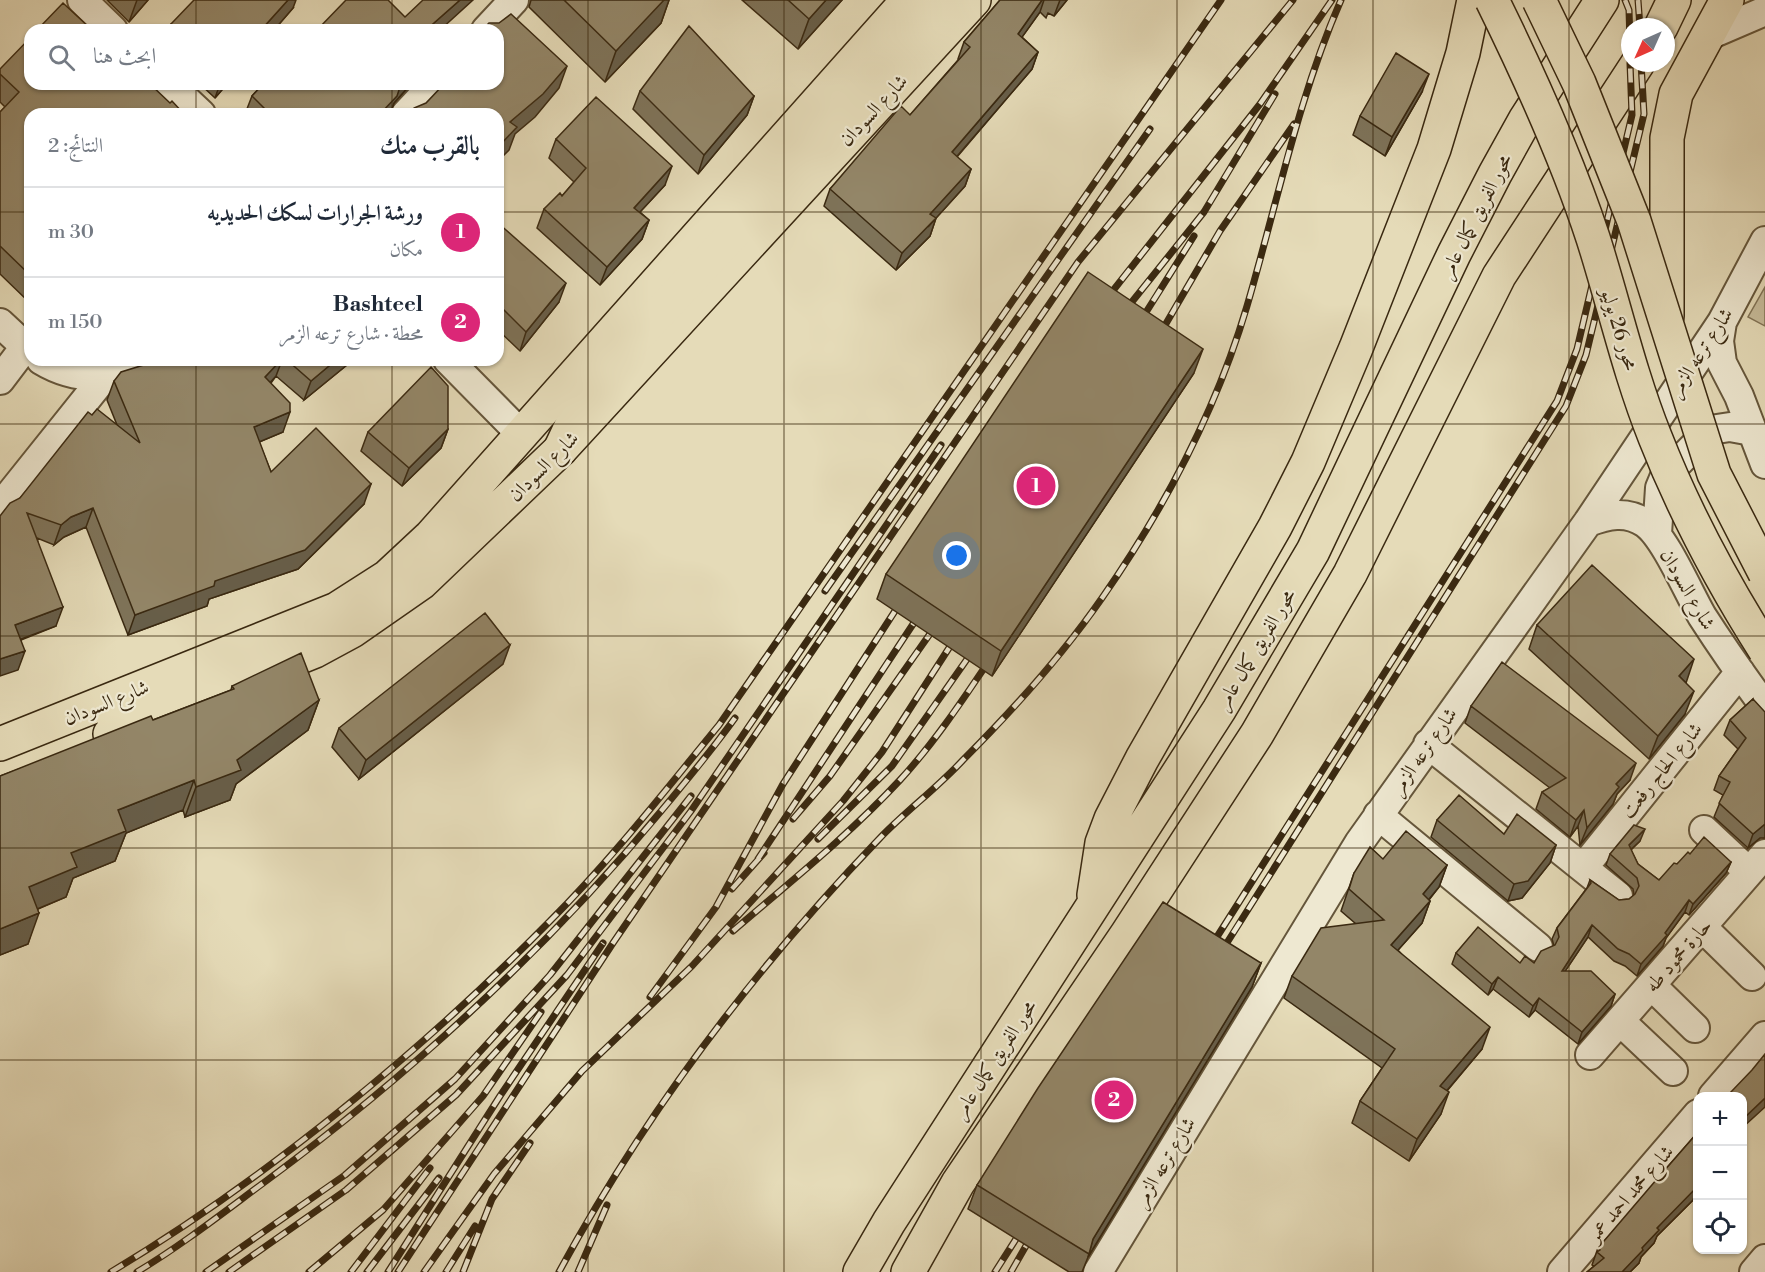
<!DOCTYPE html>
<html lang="ar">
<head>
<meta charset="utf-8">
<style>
	:root { --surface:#fff; --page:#f6f6f7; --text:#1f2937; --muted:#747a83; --line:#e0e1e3; --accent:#db2777 }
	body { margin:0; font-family:"Libre Bodoni",Amiri,serif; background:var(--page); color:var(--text); direction:rtl }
	.controls { position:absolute; right:18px; bottom:18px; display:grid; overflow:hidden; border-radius:12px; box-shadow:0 2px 4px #0004 }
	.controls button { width:54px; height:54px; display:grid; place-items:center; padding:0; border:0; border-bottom:2px solid var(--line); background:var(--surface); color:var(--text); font:30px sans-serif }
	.compass { position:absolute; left:1621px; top:18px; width:54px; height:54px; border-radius:50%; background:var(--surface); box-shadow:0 2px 4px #0004; rotate:225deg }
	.you { position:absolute; left:957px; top:556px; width:21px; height:21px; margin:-15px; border:4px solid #fff; border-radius:50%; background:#1a73e8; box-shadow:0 0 0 9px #1a73e833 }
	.badge { display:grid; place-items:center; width:39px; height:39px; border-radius:50%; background:var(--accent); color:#fff; font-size:20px; font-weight:700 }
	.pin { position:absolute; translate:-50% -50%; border:3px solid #fff; box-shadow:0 2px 6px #0006 }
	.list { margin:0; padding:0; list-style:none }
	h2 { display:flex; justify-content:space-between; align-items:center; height:78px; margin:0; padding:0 24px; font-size:26px }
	h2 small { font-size:20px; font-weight:400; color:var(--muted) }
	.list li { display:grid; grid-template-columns:39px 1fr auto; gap:18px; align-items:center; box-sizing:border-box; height:90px; padding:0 24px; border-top:2px solid var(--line) }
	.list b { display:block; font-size:22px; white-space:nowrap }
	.list p { margin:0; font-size:20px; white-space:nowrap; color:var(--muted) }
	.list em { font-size:20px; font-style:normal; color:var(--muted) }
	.icon { flex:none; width:33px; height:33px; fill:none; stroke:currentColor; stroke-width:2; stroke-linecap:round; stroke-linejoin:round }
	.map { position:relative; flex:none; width:1765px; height:1272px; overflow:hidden; direction:ltr }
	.search { position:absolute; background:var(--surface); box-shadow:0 2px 4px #0004; left:24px; top:24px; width:480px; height:66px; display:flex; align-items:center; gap:15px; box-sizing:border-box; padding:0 21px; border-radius:18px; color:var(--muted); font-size:22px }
	.panel { position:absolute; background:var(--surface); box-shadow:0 2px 4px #0004; left:24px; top:108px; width:480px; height:258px; border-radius:18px; direction:rtl }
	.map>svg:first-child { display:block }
</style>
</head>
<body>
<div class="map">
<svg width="1765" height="1272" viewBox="0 0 1765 1272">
	<rect width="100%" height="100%" fill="#e5dbb8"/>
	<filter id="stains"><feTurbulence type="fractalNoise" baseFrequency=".00333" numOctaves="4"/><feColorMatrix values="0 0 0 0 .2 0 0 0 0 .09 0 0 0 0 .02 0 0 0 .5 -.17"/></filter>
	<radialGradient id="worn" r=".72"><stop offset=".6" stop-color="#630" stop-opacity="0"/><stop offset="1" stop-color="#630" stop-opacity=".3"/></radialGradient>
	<path fill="#c8bd9c" stroke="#817356" stroke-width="1.5" d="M1765 287V326L1748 317Z"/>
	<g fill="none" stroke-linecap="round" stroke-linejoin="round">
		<g stroke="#65563b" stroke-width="32">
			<path id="minor" d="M82 0 113 30
				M486 30 514 0
				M1707 36 1765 11
				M169 84 201 114
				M406 114 434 84
				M1722 322 1719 341 1722 363 1739 396 1765 464
				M0 323 30 351
				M41 360C79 383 117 379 156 360
				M448 360 521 434
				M0 380 25 347
				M0 507 104 377
				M1588 522C1607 515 1626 510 1645 523 1665 537 1688 592 1702 616 1722 647 1743 677 1765 707
				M1657 534 1660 488 1665 476 1710 430 1730 427 1752 431
				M1428 744 1618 896
				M1378 815 1538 947
				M1704 830 1749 872
				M1583 868 1740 672
				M1702 927 1752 976
				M1651 985 1695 1028
				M1620 1021 1673 1071
				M1590 1055 1765 854
				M1713 1096 1765 1036
				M1098 1272 1359 843 1588 522 1722 322 1765 241
				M1562 1272 1698 1114
				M1754 1272 1765 1259"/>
		</g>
		<g stroke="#3a2911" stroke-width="36">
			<path id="major" d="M110 734 315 651 352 631 421 583 560 450 974 0
				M0 744 337 609 387 577 431 536 908 0"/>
		</g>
		<g stroke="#3a2911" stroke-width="36">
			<path id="highway" d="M1661 27 1674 0
				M1667 316V138L1676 94 1727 0
				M560 450 582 403 601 375 790 173 943 0
				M1094 895 1102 843 1111 819 1142 759 1275 527 1308 462 1356 348 1434 149 1463 53 1474 0
				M860 1272 889 1222 1219 710 1313 551 1454 254 1495 174 1525 120 1602 0
				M908 1272 958 1183 1127 934 1257 734 1350 574 1499 276 1638 63"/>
		</g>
		<use href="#minor" stroke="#eee8d1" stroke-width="28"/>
		<use href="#major" stroke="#e5dbb8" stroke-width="33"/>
		<use href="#highway" stroke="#e5dbb8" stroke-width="33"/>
		<g stroke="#3a2911" stroke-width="7">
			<path id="rail" d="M1625 0 1629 10 1630 43
				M1638 0 1640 27
				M1104 302 1260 104 1332 0
				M1123 313 1204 212 1275 94
				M1138 325 1194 236
				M1157 339 1220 231 1294 124
				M825 591 1150 129
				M793 819 830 776 939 621
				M818 839 892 766 977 645
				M758 859 923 609
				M732 889 764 853
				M733 931C790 882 849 835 900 780 935 742 964 698 993 655
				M1208 951 1557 401 1577 349 1632 115 1630 63
				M1218 957 1566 406 1586 355 1644 114 1641 63
				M650 997 716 907 783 784 904 597
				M111 1272C266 1179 423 1050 550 921 611 860 664 792 719 725L1221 0
				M137 1272C182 1245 224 1212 266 1181 412 1073 546 950 662 810 687 780 712 750 735 718
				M206 1272 345 1175 455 1079 550 975 691 796
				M229 1272 346 1190 456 1095 567 975 691 811 941 445
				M309 1272 383 1210 483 1096 541 1012
				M351 1272 430 1168
				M367 1272 439 1178
				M388 1272 500 1096 603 943
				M398 1272 613 943 1078 262 1293 0
				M424 1272 494 1174 582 1071 692 966 843 801 882 752 958 634
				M446 1272 475 1226
				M463 1272 492 1199 530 1143
				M559 1272C645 1113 755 968 880 838 906 811 937 788 963 760 1013 710 1061 657 1102 598 1164 509 1216 411 1247 306 1277 204 1298 98 1341 0
				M578 1272 607 1205
				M995 1272 1016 1239
				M1011 1272 1027 1244"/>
		</g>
		<use href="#rail" stroke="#eee8d1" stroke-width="4.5" stroke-dasharray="14" stroke-linecap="butt"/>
		<g stroke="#3a2911" stroke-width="36" stroke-linecap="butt">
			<path id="highway-bridge" d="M1492 0C1530 77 1566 156 1593 238 1614 304 1629 372 1655 437 1684 511 1722 582 1765 650
				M1539 0 1579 83 1634 221 1714 474 1765 573"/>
		</g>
		<use href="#highway-bridge" stroke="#e5dbb8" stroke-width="33"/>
	</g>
	<path fill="#7e7359" stroke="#3a2911" stroke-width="1.5" d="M107 0H148L129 22Z
		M531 0H669L661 23 605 82 529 7Z
		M742 0H842L798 49Z
		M1000 0H1067L1054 16 1048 13 1046 18 1040 12 1022 37 1038 52 1032 69 957 157 971 169 965 186 936 218 930 236 896 270 824 206 830 189 910 115 958 60V59L964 42Z
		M293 8 274 30H168L171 24Z
		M0 69 170 103 184 114H30V303L0 274V112L5 107 0 102Z
		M200 84H227L215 98Z
		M263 84H411L394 103 390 114H245L252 96Z
		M640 91 754 96 747 115 698 174 633 109Z
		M1422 92 1385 156 1353 135 1360 116Z
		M556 139 665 185 640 212 649 220 642 239 600 285 537 228 544 209 562 196 574 182 549 158Z
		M498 223 559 302 520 351 498 330Z
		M160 360H353L304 400 276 376 271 383 283 432 259 442 271 472 364 504 298 569 209 599 207 606 128 635 86 527 64 537 54 545 37 538 56 626 21 640 18 670 20 498 92 415 117 425 107 400 114 381Z
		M1194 373 992 676 877 599 886 574Z
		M448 429 441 448 402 486 361 451 368 432Z
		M1537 625 1686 683 1685 714 1649 759 1529 649Z
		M503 664 359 779 332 747 339 728Z
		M232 686 319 700 308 730 236 784 230 800 185 817 183 810 126 833 115 861 73 878 66 897 38 909 28 944 0 955V776L153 720 231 690Z
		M1753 699 1760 838 1748 848 1714 817 1723 795 1714 790 1719 776 1738 749 1724 735 1730 720Z
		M1471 706 1630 780 1617 794 1613 804 1580 845 1578 826 1570 837 1536 809 1542 792 1550 788 1465 723Z
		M1437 820 1504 834 1556 845 1550 863 1522 898 1508 901 1431 837Z
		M1640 841 1631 850 1638 864 1659 880 1677 864 1690 854 1731 862 1726 873 1689 915 1685 912 1666 938 1663 946 1637 976 1625 966 1614 961 1588 937 1565 971 1615 994 1611 1006 1578 1044 1535 1010 1529 1017 1493 989 1488 995 1452 964 1456 953 1520 963H1534L1554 946 1552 939 1557 928 1587 888 1590 880 1619 900 1629 899 1634 895 1633 889 1606 865 1610 854Z
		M1383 859 1447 865 1439 887 1429 900 1430 901 1422 923 1398 950 1482 1049 1447 1091 1441 1114 1409 1161 1352 1123 1360 1101 1382 1068 1284 998 1292 976 1356 924 1341 911 1354 873Z
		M1261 963 1252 987 1088 1257 1082 1272H1069L968 1209 977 1185Z
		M1698 1132V1184L1697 1186V1187L1693 1200 1657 1236 1654 1243 1641 1257 1639 1263 1630 1272H1587L1594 1266 1592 1265 1598 1248 1661 1179 1664 1171Z"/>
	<path fill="#675e49" stroke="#3a2911" stroke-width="1.5" d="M137 0H148L129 22Z
		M288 0H296L293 8 274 30H261Z
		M460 0H473L440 30H426Z
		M659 0H669L661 23 605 82 616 51Z
		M826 0H842L798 49 809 19Z
		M1042 0H1044L1040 12 1012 51 1018 34Z
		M1060 0H1067L1054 16Z
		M1038 52 1032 69 946 169 952 152Z
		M567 66 559 88 535 117 515 134 509 150 498 161V147L510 122Z
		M1429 74 1422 92 1385 156 1392 137Z
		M220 84H227L215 98Z
		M401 84H411L394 103 390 114H379Z
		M754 96 747 115 698 174 704 155Z
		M672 166 665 185 627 226 634 208Z
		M971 169 965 186 928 227 936 218 930 236 896 270 902 253 930 214Z
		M649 220 642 239 600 285 607 267Z
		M566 283 559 302 520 351 526 332Z
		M1203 349 1194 373 992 676 1001 651Z
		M281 360H282L276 376 258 396 265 377Z
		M336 360H353L304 400 311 381Z
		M290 412 283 432 247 447 254 427Z
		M448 429 441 448 402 486 409 468Z
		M371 484 364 504 298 569 209 599 207 606 128 635 135 615 215 581Z
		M93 508 86 527 64 537 54 545 61 525 71 517Z
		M63 607 56 626 8 644 15 625Z
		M510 645 503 664 359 779 366 760Z
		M25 651 18 670 0 676V659Z
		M1694 659 1686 683 1679 676Z
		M1694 691 1685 714 1649 759 1658 736Z
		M319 700 308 730 236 784 230 800 185 817 196 787 237 760Z
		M1636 763 1630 780 1617 794 1613 804 1580 845 1587 828 1616 784Z
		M194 780 183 810 126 833 115 861 73 878 66 897 18 917 29 887 71 853 118 810Z
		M1584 810 1578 826 1570 837 1576 820Z
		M1765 824V838H1760L1748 848 1753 834Z
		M1645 829 1640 841 1624 856 1629 845Z
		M1556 845 1550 863 1522 898 1508 901 1514 884Z
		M1731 862 1726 873 1689 915 1693 904Z
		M1447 865 1439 887 1415 916 1423 894Z
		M1689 900 1685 912 1666 938 1663 946 1637 976 1641 964Z
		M1430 901 1422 923 1383 967 1391 945Z
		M39 913 28 944 0 955V929Z
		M1592 925 1588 937 1558 982 1562 971Z
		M1261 963 1252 987 1088 1257 1093 1239Z
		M1498 977 1493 989 1488 995 1492 984Z
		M1615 994 1611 1006 1578 1044 1582 1032Z
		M1539 998 1535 1010 1529 1017 1533 1006Z
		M1490 1027 1482 1049 1432 1108 1440 1086Z
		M1449 1092 1441 1114 1409 1161 1417 1139Z
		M1765 1098V1107L1743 1127V1119Z
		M1698 1180V1184L1696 1189 1697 1187 1693 1200 1657 1236 1654 1243 1641 1257 1639 1263 1630 1272H1622L1657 1228Z"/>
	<path fill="#938668" stroke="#3a2911" stroke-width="1.5" d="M194 0H288L261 30H177L171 24Z
		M346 0H388L405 17 423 0H460L426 30H317Z
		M564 0H664L616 51Z
		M788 0H826L809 19Z
		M1000 0H1042L1018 34 1038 52 952 152 971 169 930 214 936 218 902 253 830 189 901 106 910 115 970 47 964 42Z
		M63 3 92 30H37Z
		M511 14 567 66 543 94 510 122 517 127 498 147V114H413L414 108 426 103 444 84H498V30H482L489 23H499Z
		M689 26 754 96 704 155 640 91Z
		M30 38V84H150L170 103 172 101 184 114H30V275L0 246V112L19 92 0 74V69Z
		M1396 53 1429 74 1392 137 1360 116Z
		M263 84H401L397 96 380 114H270L252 96Z
		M596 97 672 166 634 208 649 220 607 267 544 209 560 193 562 196 586 168 556 139Z
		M498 223 566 283 526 332 498 304Z
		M1088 272 1203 349 1001 651 886 574Z
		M160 360H281L265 377 290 403V412L254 427 271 472 316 428 371 484 305 550 215 581 214 586 135 615 93 508 71 517 61 525 27 513 63 607 15 625 25 651 0 659V516L10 503 20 498 88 412 92 415 97 409 140 443 114 381 121 372Z
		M287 360H336L311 381Z
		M431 367 448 386V429L409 468 368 432Z
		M1592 565 1694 659 1679 676 1694 691 1658 736 1537 625Z
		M485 613 510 645 366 760 339 728Z
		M301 653 319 700 237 760 241 770 196 787 194 780 118 810 126 831 71 853 77 867 29 887 39 913 0 929V776L151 716 153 720 234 689 232 686Z
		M1502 662 1636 763 1616 784 1619 787 1587 828 1584 810 1576 820 1542 792 1566 778 1471 706Z
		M1753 699 1765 712V824L1753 834 1719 803 1730 782 1719 776 1746 738 1730 720Z
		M1459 795 1504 834 1517 814 1556 845 1528 881 1514 884 1437 820Z
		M1634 825 1645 829 1629 845 1638 864 1659 880 1674 863 1677 864 1688 852 1690 854 1704 837 1731 862 1693 904 1689 900 1665 933 1667 935 1641 964 1629 954 1618 949 1592 925 1562 971H1591L1615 994 1582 1032 1539 998 1533 1006 1498 977 1492 984 1456 953 1478 927 1520 963 1525 956 1534 963 1541 951 1555 945 1559 937 1557 928 1591 883 1590 880 1619 900 1629 899 1635 894 1639 886 1637 878 1610 854Z
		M1406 831 1447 865 1423 894 1430 901 1391 945 1490 1027 1440 1086 1449 1092 1417 1139 1360 1101 1395 1049 1292 976 1321 928 1384 920 1349 889 1354 873 1370 847 1383 859Z
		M1163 902 1261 963 1093 1239 1089 1254 977 1185 1038 1088Z
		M1765 1054V1098L1743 1119V1096H1726L1730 1093 1752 1070Z
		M1698 1132V1180L1694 1183 1697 1187 1657 1228 1659 1230 1642 1248 1643 1250 1622 1272H1587L1604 1258 1597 1252 1600 1250 1598 1248 1657 1179 1665 1178 1664 1171Z"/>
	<path fill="none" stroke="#3a2911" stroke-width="1.5" stroke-opacity="0.55" d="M196 0V30M392 0V30M588 0V1272M784 0V1272M981 0V1272M1177 0V1272M1373 0V1272M1569 0V1272M196 84V114M392 84V114M0 212H30M498 212H1765M196 360V1272M392 360V1272M0 424H1765M0 636H1765M0 848H1765M0 1060H1765"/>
	<g text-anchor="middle" stroke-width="4.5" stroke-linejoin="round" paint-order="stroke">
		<g font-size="20" fill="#3a2911" stroke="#eee8d1">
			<text transform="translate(873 110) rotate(-47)" y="7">شارع السودان</text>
			<text transform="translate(1475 216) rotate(-63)" y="7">محور الفريق كمال عامر</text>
			<text transform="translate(1620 329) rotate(73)" y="7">محور 26 يوليو</text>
			<text transform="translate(1700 352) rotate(-57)" y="7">شارع ترعه الزمر</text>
			<text transform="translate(543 466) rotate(-45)" y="7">شارع السودان</text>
			<text transform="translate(1688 589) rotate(60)" y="7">شارع السودان</text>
			<text transform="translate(1255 649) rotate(-59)" y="7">محور الفريق كمال عامر</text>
			<text transform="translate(106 702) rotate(-22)" y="7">شارع السودان</text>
			<text transform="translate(1423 751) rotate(-55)" y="7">شارع ترعه الزمر</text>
			<text transform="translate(1661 770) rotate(-51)" y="7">شارع الحاج رفعت</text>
			<text transform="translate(1678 955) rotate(-49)" y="7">حارة محمود طه</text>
			<text transform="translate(994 1059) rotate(-57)" y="7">محور الفريق كمال عامر</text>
			<text transform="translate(1164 1162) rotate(-59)" y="7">شارع ترعه الزمر</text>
			<text transform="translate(1630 1193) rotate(-49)" y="7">شارع محمد احمد عمر</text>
		</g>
	</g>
	<rect width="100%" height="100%" filter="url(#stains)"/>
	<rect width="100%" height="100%" fill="url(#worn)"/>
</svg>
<div class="controls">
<button>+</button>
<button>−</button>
<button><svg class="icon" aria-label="locate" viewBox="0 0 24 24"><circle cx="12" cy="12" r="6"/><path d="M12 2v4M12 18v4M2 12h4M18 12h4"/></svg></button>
</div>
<svg class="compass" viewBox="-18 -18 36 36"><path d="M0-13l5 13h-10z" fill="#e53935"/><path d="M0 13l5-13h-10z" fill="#747a83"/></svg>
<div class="you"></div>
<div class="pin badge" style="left:1036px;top:486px">1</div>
<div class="pin badge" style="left:1114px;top:1100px">2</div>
<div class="search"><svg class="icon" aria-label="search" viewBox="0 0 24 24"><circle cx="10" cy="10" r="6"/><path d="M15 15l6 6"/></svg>ابحث هنا</div>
<section class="panel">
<h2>بالقرب منك<small>النتائج: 2</small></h2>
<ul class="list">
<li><span class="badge">1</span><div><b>ورشة الجرارات لسكك الحديديه</b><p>مكان</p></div><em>30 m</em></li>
<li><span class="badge">2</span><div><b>Bashteel</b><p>محطة · شارع ترعه الزمر</p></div><em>150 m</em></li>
</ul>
</section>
</div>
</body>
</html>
